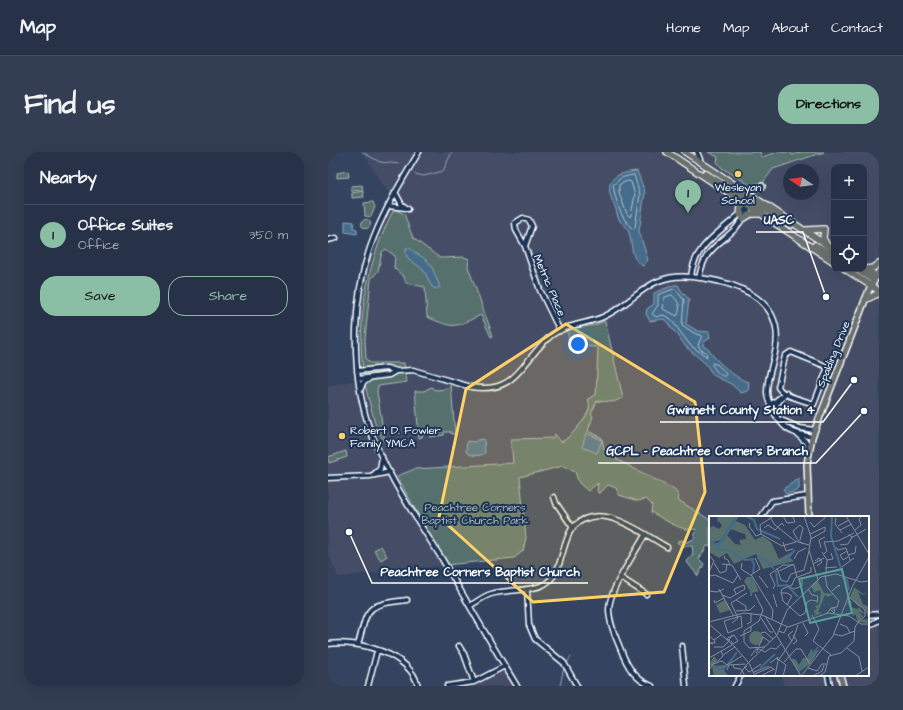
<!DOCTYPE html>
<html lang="en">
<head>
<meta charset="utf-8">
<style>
	:root { --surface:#273248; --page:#333e52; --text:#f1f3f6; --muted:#a4aab4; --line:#434d60; --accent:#8abfa5 }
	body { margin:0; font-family:"Architects Daughter",sans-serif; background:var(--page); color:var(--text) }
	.controls { position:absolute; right:12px; top:12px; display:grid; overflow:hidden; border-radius:8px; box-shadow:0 4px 16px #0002 }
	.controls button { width:36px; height:36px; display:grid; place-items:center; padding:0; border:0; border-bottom:1px solid var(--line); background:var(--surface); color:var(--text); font:20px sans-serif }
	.compass { position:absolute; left:455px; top:12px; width:36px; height:36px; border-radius:50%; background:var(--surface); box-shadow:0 4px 16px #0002; rotate:283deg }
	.you { position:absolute; left:250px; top:192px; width:14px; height:14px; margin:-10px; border:3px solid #fff; border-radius:50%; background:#1a73e8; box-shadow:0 0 0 6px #1a73e833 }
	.badge { display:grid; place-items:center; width:26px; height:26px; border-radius:50%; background:var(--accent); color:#111; font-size:13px; font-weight:700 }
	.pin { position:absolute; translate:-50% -33px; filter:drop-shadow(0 1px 2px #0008) }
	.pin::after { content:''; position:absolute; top:21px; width:14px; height:12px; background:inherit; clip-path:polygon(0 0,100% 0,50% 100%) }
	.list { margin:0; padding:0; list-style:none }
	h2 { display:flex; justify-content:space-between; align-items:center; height:52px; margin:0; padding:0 16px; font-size:17px }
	h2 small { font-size:13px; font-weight:400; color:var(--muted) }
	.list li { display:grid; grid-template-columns:26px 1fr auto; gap:12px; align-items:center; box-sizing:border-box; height:60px; padding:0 16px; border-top:1px solid var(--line) }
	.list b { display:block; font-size:15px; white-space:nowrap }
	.list p { margin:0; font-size:13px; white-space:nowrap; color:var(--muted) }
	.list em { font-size:13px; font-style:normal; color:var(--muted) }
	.actions { display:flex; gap:8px; padding:12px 16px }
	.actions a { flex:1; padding:9px 0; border:1px solid var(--accent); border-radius:16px; text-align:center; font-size:14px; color:var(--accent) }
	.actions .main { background:var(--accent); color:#111 }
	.icon { flex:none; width:22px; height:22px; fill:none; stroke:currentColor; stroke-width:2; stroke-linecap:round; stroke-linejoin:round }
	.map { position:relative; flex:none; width:551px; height:534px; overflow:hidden; border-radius:16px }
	header { display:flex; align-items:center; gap:24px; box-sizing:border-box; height:56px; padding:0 20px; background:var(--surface); border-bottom:1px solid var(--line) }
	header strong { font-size:19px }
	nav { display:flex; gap:22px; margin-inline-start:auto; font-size:14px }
	.intro { display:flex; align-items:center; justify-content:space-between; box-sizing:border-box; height:96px; padding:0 24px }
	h1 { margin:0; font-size:28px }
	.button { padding:10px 18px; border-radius:16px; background:var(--accent); color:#111; font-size:14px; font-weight:700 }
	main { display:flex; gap:24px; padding:0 24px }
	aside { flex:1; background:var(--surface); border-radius:16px; box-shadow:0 4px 16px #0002 }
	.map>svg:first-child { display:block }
</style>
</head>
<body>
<header>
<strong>Map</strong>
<nav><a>Home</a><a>Map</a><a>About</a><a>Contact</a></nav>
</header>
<div class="intro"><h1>Find us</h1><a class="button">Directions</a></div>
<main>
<aside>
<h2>Nearby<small></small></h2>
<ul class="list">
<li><span class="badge">1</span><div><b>Office Suites</b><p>Office</p></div><em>350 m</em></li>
</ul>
<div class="actions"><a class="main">Save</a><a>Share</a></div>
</aside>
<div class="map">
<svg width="551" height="534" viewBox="0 0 551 534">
	<rect width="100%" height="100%" fill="#344360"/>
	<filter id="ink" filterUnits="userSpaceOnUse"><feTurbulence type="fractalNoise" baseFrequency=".025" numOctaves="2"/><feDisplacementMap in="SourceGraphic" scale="8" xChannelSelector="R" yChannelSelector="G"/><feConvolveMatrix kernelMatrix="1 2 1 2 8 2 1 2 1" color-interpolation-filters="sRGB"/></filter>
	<g filter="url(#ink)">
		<path fill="#444d66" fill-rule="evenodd" d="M34 0H348L415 41 417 36 358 0H551V534H456L453 523H540V365H382V380L247 306 87 317 69 324 118 413 10 425 0 400V234L29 228 25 198 24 161 40 95 62 43ZM506 15H536V117H506ZM461 18H485V42H461Z
			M177 515 189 534H116L139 532 155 528Z"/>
		<path fill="#57706d" stroke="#abb8b6" d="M380 0H432L434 5 450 0H462L464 3 473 0H496L445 17 434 32 425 35 394 16 389 10 390 5Z
			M20 19 21 25 9 26V21Z
			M34 33 35 38 23 39V34Z
			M35 39 36 45 24 46V41Z
			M45 50 47 55 43 65 37 64 36 51Z
			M66 57 76 62 85 86 112 106 136 105 141 107 140 115 165 184 163 185 153 163C125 176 128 177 99 165L97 135 78 131 76 125 66 116 67 104 58 97 54 100 50 119 43 127 37 187 38 207 42 211H76L79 230 50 234 49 240 57 289C48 280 46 268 43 256 23 192 35 116 66 57Z
			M33.5 72a4.5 4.5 0 1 1 9 0a4.5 4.5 0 1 1-9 0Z
			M277 169 295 246 285 250 269 249 263 262 265 264 260 279 274 286 276 298 289 305 288 307 345 337 351 343 350 348 382 368V394H379L371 407 376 412 370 424 359 410 365 401 364 394H353L349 390 353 388 359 390 366 387 368 377C353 380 336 367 323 360L324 353 318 347 310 349 291 343 288 336 280 333 271 342 269 338 270 331 260 339 251 331 247 320 235 314 192 325 198 386 195 399 186 406 118 413 69 324 87 317 185 311 183 287 224 286 227 282 233 290C241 287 259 266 261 257 262 254 261 250 260 247L268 242 270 195 242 194 239 178 267 173Z
			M123 233 127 282H123V280H116V283L102 285V282L94 283V285L91 286 87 239H96L103 235 107 238 119 237Z
			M18 299 19 305 1 311 0 305Z
			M53 394 59 404 53 408 46 398Z"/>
		<path fill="#446c8b" stroke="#8fa7b9" d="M309 19 317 40 311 79 320 108 315 114C300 105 306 92 300 78 298 74 294 72 292 69 289 65 289 61 288 57 275 31 281 22 309 19Z
			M17 69 26 70 25 76 29 77V82L17 80Z
			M78 96C84 96 85 100 89 102 105 110 105 119 112 135L107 137C100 132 100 124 95 118 89 110 76 110 78 96Z
			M346 133H350L354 140 361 147 358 172 370 179 381 180 382 186 376 190 375 194C382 197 382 201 388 207 396 215 410 228 421 230L420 239 413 241 403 232 385 223 378 212 357 194 350 183 343 176 339 169 335 167 322 169 318 162 319 157 326 152V141Z
			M258 281 274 288 269 301 254 295Z
			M156 287 157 301C152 305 142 304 138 300L139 289 146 290 149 288Z
			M471 327V336L469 339 458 342 455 337Z"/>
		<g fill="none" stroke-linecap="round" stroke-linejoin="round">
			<path stroke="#b4c4d1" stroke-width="1" d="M306 23 312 42 307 76 305 77C292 66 288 49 285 33L293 26Z
				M300 29 303 30 307 43 303 63 302 65 299 62 291 41V33Z
				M347 137 356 148 354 173 366 181 374 184 370 193 373 198 378 200 379 205 362 193 342 166 335 163 328 165 324 162 330 153V143Z
				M344 143C351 150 354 155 349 164L335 157 336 146Z
				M385 211 390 213 398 222V224C391 225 388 218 384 213Z"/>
			<path stroke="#8fa7b9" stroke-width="1" d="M34 0 52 10 72 12
				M87 22 96 24 115 19 124 0
				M239 511 243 505
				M232 534 236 515"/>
			<g stroke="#fff" stroke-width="7">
				<path id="minor" d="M91 0C74 28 58 55 46 85 24 140 22 216 40 272 56 320 87 364 114 407 139 449 163 492 189 534
					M369 0 373 10
					M67 40 74 53 80 57
					M60 54 78 56
					M0 88 8 86
					M197 94 204 74 201 68 195 66 187 71 188 78 197 94 212 138 232 179
					M363 125C366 89 400 77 421 53
					M371 126C376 98 388 95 407 77 413 70 418 62 423 54
					M463 200 500 215 486 252C476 248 454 244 450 235L457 204Z
					M29 219 59 216 69 219 85 218 143 235C191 243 194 206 224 183 239 172 259 172 275 165 309 150 319 120 364 125 403 129 456 144 448 195 446 210 439 224 439 240 439 250 449 267 456 274 462 281 475 283 484 285
					M30 227 61 223 68 219
					M32 239 35 231 42 226
					M442 253H448L458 241
					M442 253 454 244
					M453 268 472 276 486 278
					M468 281 479 291 481 299
					M45 323 52 317 54 305
					M0 326 42 324 62 320
					M226 345 228 351 245 376
					M433 365 444 349 479 344
					M317 383C307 401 281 438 281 457 281 471 288 486 293 498 299 514 307 528 324 534
					M293 426 318 442
					M199 437 201 473 207 487 236 511 249 534
					M142 454C148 450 156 444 163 442 180 437 199 440 215 433 228 426 230 416 234 403 236 396 240 381 245 375 273 347 313 381 339 395
					M540 463 551 462
					M540 474 551 468
					M0 492C30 488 82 501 90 534
					M30 493C40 455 37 453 79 448
					M131 494 136 502 146 530
					M354 494 358 534
					M500 523 502 534
					M40 534 49 499
					M119 534 146 530 177 514
					M407 534 413 523"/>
			</g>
			<g stroke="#fff" stroke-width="8">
				<path id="major" d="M481 365 479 312 484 285 541 138 551 119
					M512 523 515 534"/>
			</g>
			<g stroke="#fff" stroke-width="8">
				<path id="highway" d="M339 0 506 110
					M357 0 506 98
					M377 21 424 50
					M414 37 422 38 434 34
					M410 48 413 55 412 63
					M423 50 463 73
					M415 67 423 62H433
					M478 78 496 77 495 86 498 92
					M487 93 506 104
					M517 117 551 139
					M528 117 546 129
					M536 117 551 125
					M537 117 545 116 551 112
					M537 148 551 141"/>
			</g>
			<use href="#minor" stroke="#1d3557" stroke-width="4"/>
			<use href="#major" stroke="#6b706d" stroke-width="5"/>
			<use href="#highway" stroke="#6b706d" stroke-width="5.5"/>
		</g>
	</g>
	<path fill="#ffd166" fill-opacity="0.2" stroke="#ffd166" stroke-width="3" stroke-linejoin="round" d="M238 172 367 250 377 340 336 440 205 450 111 365 138 237Z"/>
	<g fill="#ffd166" stroke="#1d3557" stroke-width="1.5">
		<circle cx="410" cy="22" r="4"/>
		<circle cx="14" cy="284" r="4"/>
	</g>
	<g text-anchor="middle" stroke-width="4" stroke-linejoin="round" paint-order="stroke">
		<g font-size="11" fill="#fff" stroke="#1d3557">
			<text x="410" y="39">Wesleyan<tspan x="410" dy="13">School</tspan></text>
			<text x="22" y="282" text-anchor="start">Robert D. Fowler<tspan x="22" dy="13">Family YMCA</tspan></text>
		</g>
		<g font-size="11" fill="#fff" stroke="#1d3557">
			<text transform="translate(222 133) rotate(67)" y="4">Metric Place</text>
			<text transform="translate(505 202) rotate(-68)" y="4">Spalding Drive</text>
		</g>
		<g font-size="11" fill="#b3bfbd" stroke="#1d3557">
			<text x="147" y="359">Peachtree Corners<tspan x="147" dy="13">Baptist Church Park</tspan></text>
		</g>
	</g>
	<g transform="translate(381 364)">
		<rect width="160" height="160" fill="#344360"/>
		<path d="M8 0H27L12 24 4 26 0 25V12L4 10 10 13 13 10 10 5 9 7ZM27 5 36 9 46 24 54 20 62 26 70 43 86 34 81 42 85 45 54 53 47 38 25 48 18 37 10 42 0 36V28H11L18 19 26 28 32 29 30 24 37 23 36 18 21 13ZM38 61H43L50 75 42 77 35 65ZM108 64 115 77 125 78 119 81 116 79 109 96 113 97 105 100 107 97 104 96 108 93 106 90 110 89 112 77 111 74 105 76 102 70ZM145 71 154 78 160 76 154 79 149 76 154 88 160 91V107L149 106 154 103 160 104 156 93 148 89 141 81ZM140 83 143 86 142 91 148 93 150 91 156 98 150 96 154 100 149 106 146 98 143 101 144 96 138 87ZM16 84 22 94 11 97 7 89ZM40 122a7 7 0 1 1 14 0a7 7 0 1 1-14 0ZM103 132 104 137 111 133 101 148 90 156 82 143H86L90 149 94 142 104 141H98ZM5 140 9 145 3 150 17 149 15 154 19 160H5L3 150 0 149Z" fill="#57706d"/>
		<path d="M27 0H30L14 26 9 29 0 28V25L8 27 12 24Z" fill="#446c8b"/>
		<path fill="none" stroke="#446c8b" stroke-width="2" d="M37 0 45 4 48 13 71 23M123 0 122 20 134 59M11 27 9 31 11 35 18 33 36 44 45 43M48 42 55 43 65 53M42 43 45 48 44 57M61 47 75 46 86 34M67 55 69 70 78 69 89 81M133 61 138 64 140 74M42 80 43 62M100 143 109 131M4 149 13 155 14 160M51 152 66 138M10 154 17 151 28 136M89 155 97 145"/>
		<path fill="none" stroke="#858ea0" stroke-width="1" d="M60 0 66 9 86 25 100 29M65 0 51 9 52 18 73 30 87 26M74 0 78 7 86 6 84 1 80 0M95 0 102 21 100 34 109 64M137 0 160 38M127 2 126 8 133 17M101 6 105 11 118 0M41 7 40 10 47 20 52 18M129 10 140 4M55 12 59 9 66 14 73 7 75 10M131 14 143 8M146 14 152 9 150 3 153 0M101 18 116 11V15L102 23M139 19 144 21 157 13M91 24 94 12 91 9 84 15 88 23 94 28M74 26 77 35 84 33M131 29 139 28 143 21M127 31 129 34 137 32 141 44M112 32 110 24 116 21M138 35 131 39 134 44 139 41M113 36 118 44 124 43 122 37M0 39 5 45 0 56M114 39 118 35 115 26 129 25 145 17M139 39 146 37 147 30M16 40 15 42 19 44 21 49M85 43 89 36 97 32M106 45 110 42 113 46 108 50M5 47 11 57 17 55 18 49M33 47 32 53 43 60 64 94 63 103M13 48 23 49 32 64M104 48 115 42M102 51V56L86 62 83 69 73 73 72 76 74 85 91 100 96 97 98 86 102 84 108 85M133 51 145 42M68 52 72 64 78 66 82 58 95 54 100 35M116 52 128 51M70 55 85 48M117 56 118 44M42 59 51 53 46 42M116 59 118 71 130 85 128 91 122 92 118 97M1 60 6 59 24 67 29 59M50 60 59 72M81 71 85 73 93 70V61M10 73 24 99M64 73 66 69 61 58 74 49H85L88 61M99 73 103 79 109 80 108 87M0 75 8 76 15 73M123 75 130 69 131 70H129M72 77H78L83 80 78 89M46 78 54 94 50 105 35 115V126L40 132 56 131M64 78 68 91M13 79 21 82 36 73 35 69 25 73 27 78M140 81 156 94V100L150 105M5 84 6 87 15 82M27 84 37 90V94M121 93 125 97 126 93H123M27 95 41 94 46 89M103 99 110 113 104 125 122 139M32 100 33 111 19 117 15 105ZM56 100 92 160M52 102 61 116H64M0 106 35 97 53 99 79 111 119 97 140 100 152 108H160M23 107 29 102 22 87 38 77M94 107 99 117 96 120M0 108 25 130 40 147 46 160M38 108 42 106V97M131 108 138 111 141 117M70 115 75 117 78 111M52 117 56 116 64 123M125 118 132 120 146 115M84 119 88 125 84 128M0 120 5 124 12 119M31 120 42 115V110M22 125 24 128 29 125 25 119 19 122 18 123 20 124 23 119M83 125 79 119 84 115M4 128 1 127H6L5 123M50 130 54 121 61 126M5 131H14L21 124M46 131 56 136 62 132 67 133 72 128M138 132 150 141 153 155M87 133H92L101 148M14 139 26 131M42 140 47 133 49 134 47 137M0 142 23 129M69 143 77 149 74 160M9 145 14 140 12 135M75 146 87 133M61 147 69 141 68 144M24 149 25 152 32 153 36 160M38 150 36 152 40 156 52 148M99 152 108 155 113 148H117M0 154 4 148 13 145 18 149 33 140M18 154 20 149 36 148M45 156 60 150M46 158 62 151 66 154M30 160 37 149 68 119 78 94 112 61 127 58 152 66 160 65M52 160 65 153M66 160 69 145 84 123 89 109M92 160 124 120 143 71 160 41M104 160 113 155 115 149M110 160 116 156 120 140 132 137 145 125 146 111 150 105M146 160 160 151"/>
		<path fill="#579f9a" fill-opacity="0.15" stroke="#579f9a" stroke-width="2" d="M133 53 143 97 101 107 90 63Z"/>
		<rect width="160" height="160" fill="none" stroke="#fff" stroke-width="2"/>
	</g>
	<path fill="none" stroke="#fff" stroke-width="1.5" d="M498 145L475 80H428M526 228L495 270H332M536 259L488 311H270M21 380L44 431H260"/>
	<g fill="#fff" stroke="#1d3557" stroke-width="1.5">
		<circle cx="498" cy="145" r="4"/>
		<circle cx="526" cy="228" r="4"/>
		<circle cx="536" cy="259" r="4"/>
		<circle cx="21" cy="380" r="4"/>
	</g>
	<g font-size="12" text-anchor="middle" font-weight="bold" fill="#fff" stroke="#1d3557" stroke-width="4" stroke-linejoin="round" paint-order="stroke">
		<text x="451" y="72">UASC</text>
		<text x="413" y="262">Gwinnett County Station 4</text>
		<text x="379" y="303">GCPL - Peachtree Corners Branch</text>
		<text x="152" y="424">Peachtree Corners Baptist Church</text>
	</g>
</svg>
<div class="controls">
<button>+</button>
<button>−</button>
<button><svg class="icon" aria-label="locate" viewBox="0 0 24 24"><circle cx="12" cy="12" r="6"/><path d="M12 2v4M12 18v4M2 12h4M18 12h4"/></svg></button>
</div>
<svg class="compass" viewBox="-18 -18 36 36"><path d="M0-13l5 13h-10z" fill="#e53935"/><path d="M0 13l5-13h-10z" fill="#a4aab4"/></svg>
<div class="you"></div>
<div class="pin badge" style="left:360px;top:61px">1</div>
</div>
</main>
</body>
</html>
